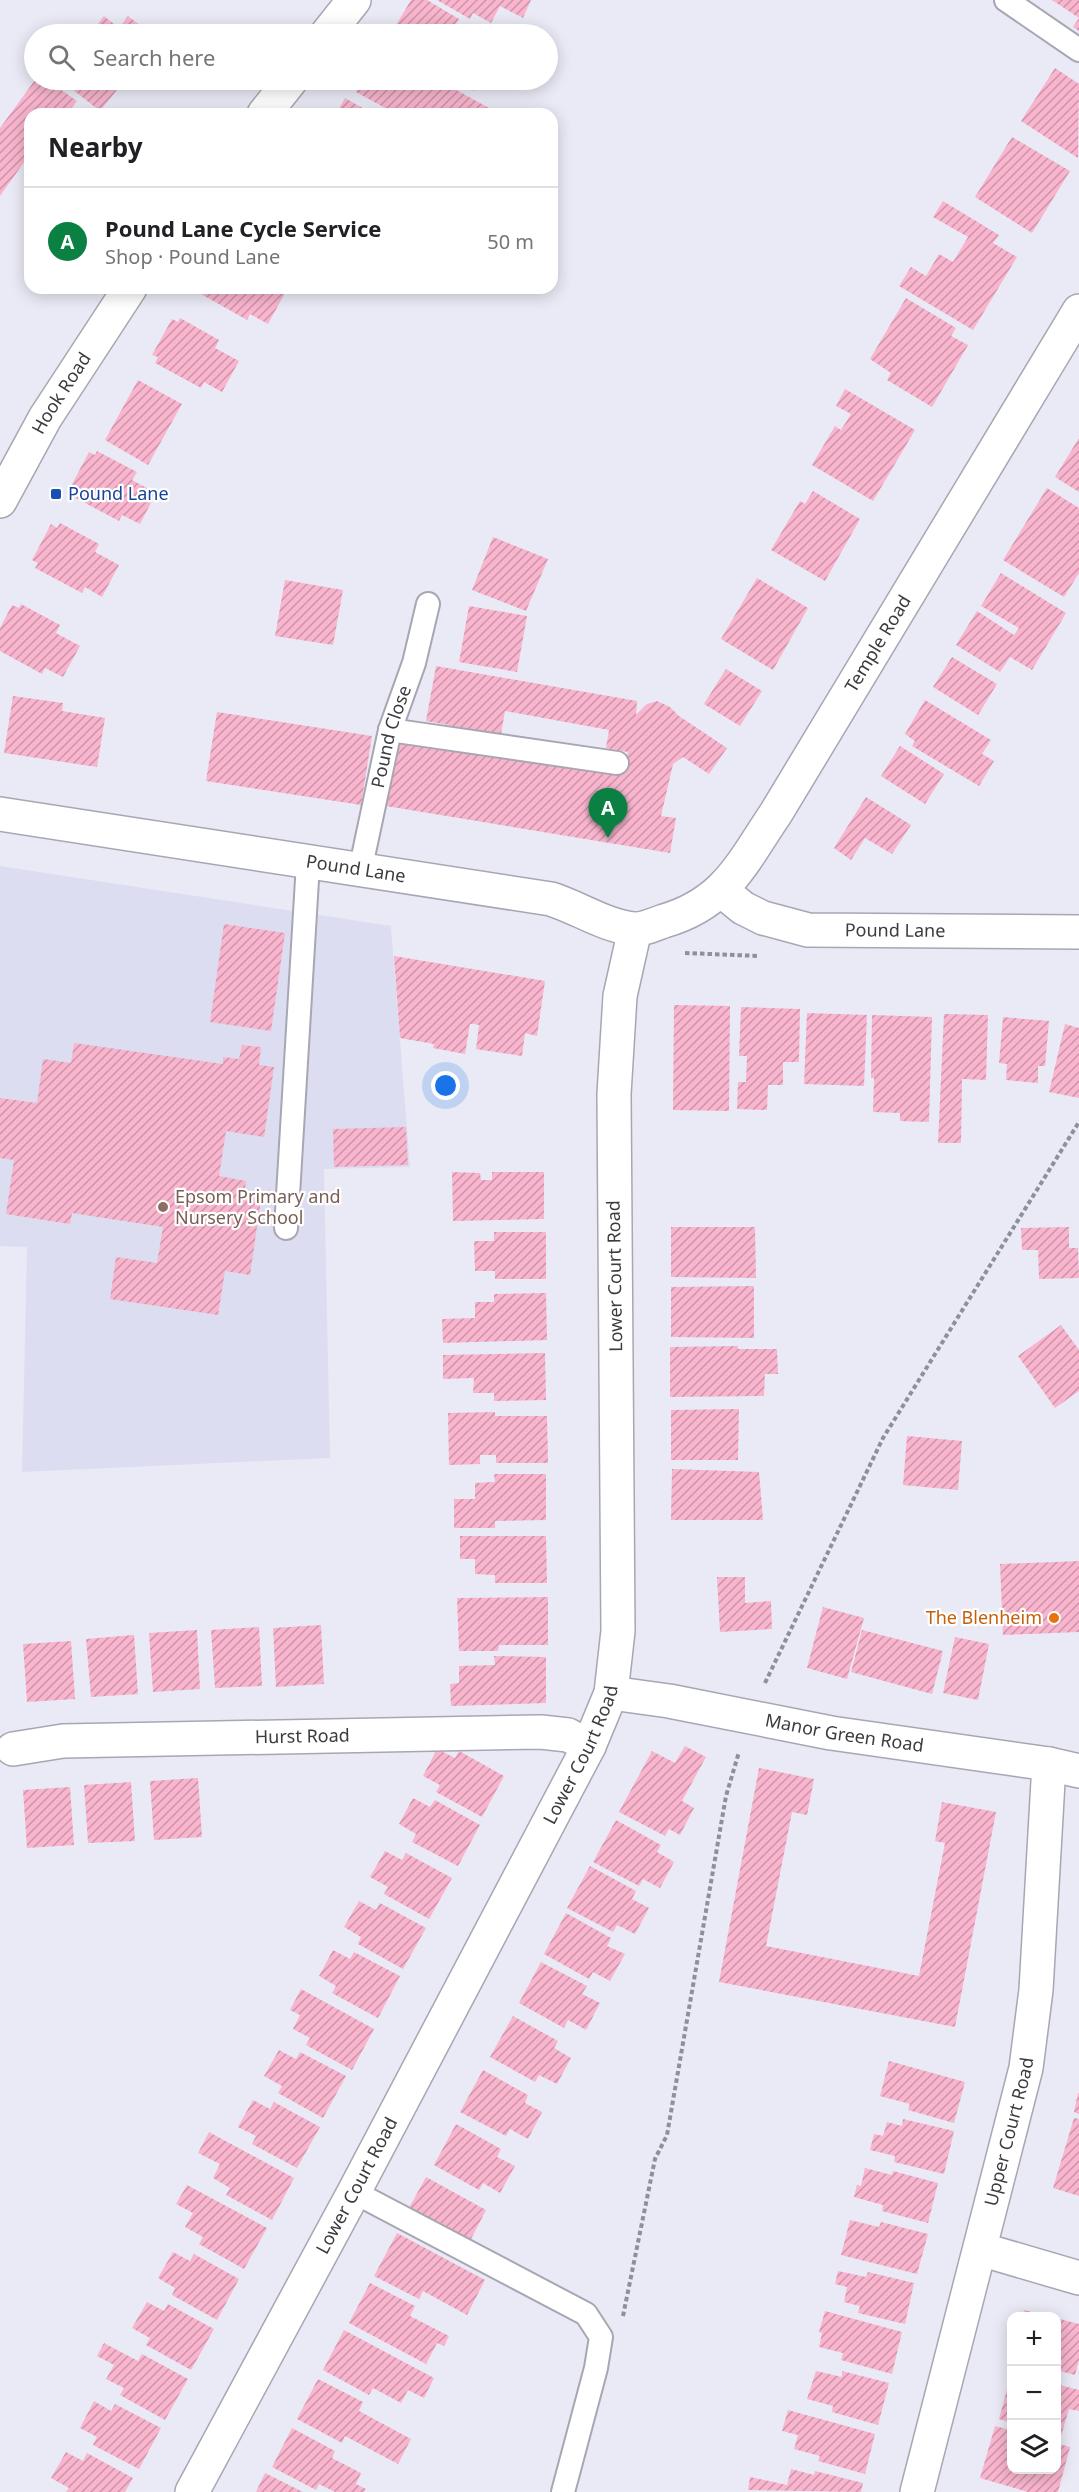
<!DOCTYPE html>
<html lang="en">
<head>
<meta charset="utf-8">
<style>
	:root { --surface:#fff; --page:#f2f2f2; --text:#202124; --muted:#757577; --line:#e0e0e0; --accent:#0b8043 }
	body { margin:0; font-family:"Noto Sans",sans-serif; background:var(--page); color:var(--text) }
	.controls { position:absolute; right:18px; bottom:18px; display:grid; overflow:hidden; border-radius:12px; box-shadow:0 3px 15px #0003 }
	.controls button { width:54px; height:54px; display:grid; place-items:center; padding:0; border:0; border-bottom:2px solid var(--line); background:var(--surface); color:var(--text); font:30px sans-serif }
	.you { position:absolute; left:446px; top:1086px; width:21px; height:21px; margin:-15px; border:4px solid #fff; border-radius:50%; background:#1a73e8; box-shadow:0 0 0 9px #1a73e833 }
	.badge { display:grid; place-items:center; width:39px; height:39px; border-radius:50%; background:var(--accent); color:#fff; font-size:20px; font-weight:700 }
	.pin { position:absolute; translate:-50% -50px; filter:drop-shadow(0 2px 3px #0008) }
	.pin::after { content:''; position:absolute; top:32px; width:21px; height:18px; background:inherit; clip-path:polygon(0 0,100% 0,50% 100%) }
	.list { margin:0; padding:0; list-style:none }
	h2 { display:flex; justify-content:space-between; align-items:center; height:78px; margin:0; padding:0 24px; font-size:26px }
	h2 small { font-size:20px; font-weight:400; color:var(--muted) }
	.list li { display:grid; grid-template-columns:39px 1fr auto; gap:18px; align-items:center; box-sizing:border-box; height:108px; padding:0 24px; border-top:2px solid var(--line) }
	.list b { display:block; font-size:22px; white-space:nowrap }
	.list p { margin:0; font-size:20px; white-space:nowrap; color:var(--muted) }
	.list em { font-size:20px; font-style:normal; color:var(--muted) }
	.icon { flex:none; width:33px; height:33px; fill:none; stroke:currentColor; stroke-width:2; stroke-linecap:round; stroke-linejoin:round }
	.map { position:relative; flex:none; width:1079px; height:2492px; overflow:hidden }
	.search { position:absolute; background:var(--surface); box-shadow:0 3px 15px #0003; left:24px; top:24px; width:534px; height:66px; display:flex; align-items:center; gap:15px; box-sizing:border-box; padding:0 21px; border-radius:33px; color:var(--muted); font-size:22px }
	.panel { position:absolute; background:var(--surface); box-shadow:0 3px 15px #0003; left:24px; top:108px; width:534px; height:186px; border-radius:18px }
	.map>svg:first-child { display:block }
</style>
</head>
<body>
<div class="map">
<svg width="1079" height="2492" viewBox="0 0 1079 2492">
	<defs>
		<pattern id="building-hatch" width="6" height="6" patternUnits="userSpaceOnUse" patternTransform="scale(1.5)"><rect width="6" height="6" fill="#f9b5ce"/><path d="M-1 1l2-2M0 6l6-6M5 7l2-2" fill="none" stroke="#cb94a9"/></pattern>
	</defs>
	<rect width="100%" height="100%" fill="#eaeaf6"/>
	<path fill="#dcddf0" d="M0 866 391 926 410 1167 324 1169 330 1458 22 1472 27 1247 0 1246Z"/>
	<path fill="url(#building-hatch)" d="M411 0H427L459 19 454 27 468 34H396L392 32Z
		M437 0H531L523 18 500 6 491 23 473 13 470 19Z
		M1052 0H1079V31L1073 27 1079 18Z
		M104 16 119 28 128 16 151 34H90Z
		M474 25 489 34H468Z
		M1055 68 1079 84 1078 158 1021 121Z
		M35 80H47L77 101 67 114H30V154L0 196V128Z
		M67 80H125L100 111 72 89 75 85Z
		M363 80H438L491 109 488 114H396L356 92Z
		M455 80H481L474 91Z
		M345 98 373 114H336Z
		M1012 137 1070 171 1032 233 975 197Z
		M943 201 999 235 993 243 1017 257 973 330 899 286 911 267 926 276 939 254 953 262 968 237 933 217Z
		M205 288H277L285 293 268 324 250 314 247 320 201 294Z
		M906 298 956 328 951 336 968 345 932 407 887 380 891 373 870 359Z
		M180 318 219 340 215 348 239 361 222 392 204 382 201 388 155 363 158 357 152 355 172 319 178 322Z
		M138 380 182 404 148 465 105 440Z
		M845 389 915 430 873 501 812 465 835 426 841 430 851 414 836 406Z
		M1079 438V492L1055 477Z
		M97 451 137 472 132 480 156 493 140 524 122 515 119 521 72 496 75 491 70 488 89 452 95 455Z
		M1047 488 1079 508V573L1064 597 1003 560Z
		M813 491 860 519 825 581 771 550 800 501 805 504Z
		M60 523 99 544 95 552 119 565 102 597 85 587 82 593 35 568 38 563 32 560 51 524 57 528Z
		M493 537 548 559 526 611 472 590Z
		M1001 573 1066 613 1032 670 1010 657 1000 672 956 645 977 611 1014 635 1019 628 981 606Z
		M757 578 808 608 773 670 721 639Z
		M285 580 343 590 333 645 275 636Z
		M21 604 60 625 56 633 80 646 63 677 45 668 42 674 0 651V628L12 605 19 608Z
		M469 606 527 616 517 672 459 662Z
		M952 657 997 684 978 715 933 687Z
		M436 666 637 701 636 715 647 704 657 701 670 707 679 716 727 748 709 774 683 757 673 764 661 816 676 818 670 853 386 806 397 738 625 774 628 752 606 748 609 730 505 711 500 740 448 731 449 725 426 721Z
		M726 669 762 691 740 726 704 704Z
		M13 696 63 703 62 711 105 718 97 767 4 753Z
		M925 700 991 740 982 754 994 761 979 786 912 746 915 741 905 734Z
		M217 712 372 736 361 805 206 781Z
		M900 746 944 774 925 804 881 776Z
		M866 797 911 825 892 854 865 838 851 860 834 848Z
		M224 924 285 933 271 1031 210 1022Z
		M394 956 545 981 537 1036 525 1033 522 1056 476 1049 479 1025 474 1024H470L465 1054 433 1048 434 1044 400 1038Z
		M674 1005 730 1006 729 1111 673 1110Z
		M741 1007 800 1009 799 1062H783V1085H768L767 1110 737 1109 738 1082H746L747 1056H739Z
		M807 1013 867 1015 864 1086 804 1084Z
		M944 1014 988 1015 986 1080 962 1079 961 1143H938Z
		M872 1015 932 1017 929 1122 900 1121V1113L873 1112 874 1078H871Z
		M1003 1017 1049 1021 1045 1066H1038V1083L1006 1080 1007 1064 999 1063Z
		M1065 1024 1079 1028V1098L1049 1092Z
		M74 1043 223 1064V1057L239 1059 242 1045 261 1047 259 1065 274 1067 264 1137 226 1131 219 1176 246 1181 244 1196 261 1199 250 1275 225 1271 218 1315 110 1299 116 1257 157 1263 163 1227 72 1213 70 1224 6 1214 14 1160 0 1158V1098L37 1103 43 1059 71 1063Z
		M406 1127 408 1165 334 1167 333 1129Z
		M452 1172 480 1173 481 1180H492V1172H544V1219L453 1221Z
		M671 1227H755L756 1278 671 1277Z
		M1069 1227V1248H1078L1079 1278 1039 1279 1038 1250H1022L1021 1228Z
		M494 1232H546V1279H495V1271H475L474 1241H494Z
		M754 1286V1338L671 1337V1287Z
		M546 1293 547 1340 443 1343 442 1319 475 1318V1302H494V1294Z
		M1061 1325 1079 1350V1391L1055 1408 1018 1356Z
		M738 1346V1349H777L778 1374H765L764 1396 670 1397V1347Z
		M545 1353 546 1400 494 1401V1393H473L474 1378 443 1379V1355Z
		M739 1409 738 1460H671V1410Z
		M495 1412V1416H547L548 1463H496V1455H480V1464L449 1465 448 1413Z
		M907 1436 962 1441 958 1490 903 1485Z
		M672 1469 759 1472 763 1520H671Z
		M494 1474H546V1520L495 1521V1528H454V1499H475V1483L495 1482Z
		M460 1536H546L547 1583H495V1575L475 1574V1559H460Z
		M1079 1561V1632L1003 1635 1000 1564Z
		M717 1577H745V1603L771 1601 772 1629 720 1632Z
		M548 1597V1645H499L498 1651H459L457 1598Z
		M823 1607 864 1618 847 1679 807 1668Z
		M321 1625 324 1684 276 1687 273 1628Z
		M259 1627 262 1686 215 1688 211 1630Z
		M197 1630 200 1689 153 1692 149 1633Z
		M862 1630 943 1651 932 1694 851 1672Z
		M134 1635 138 1694 91 1697 86 1639Z
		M955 1637 989 1644 978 1700 943 1693Z
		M71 1641 75 1699 27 1702 23 1644Z
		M494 1656 546 1657V1703L451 1706 450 1684 459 1683V1666L495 1665Z
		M685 1746 706 1757 682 1801 694 1808 680 1835 669 1829 665 1836 619 1812 652 1751 675 1763Z
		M437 1749 455 1758 459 1751 504 1776 482 1817 436 1792 440 1785 423 1776Z
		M759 1768 814 1779 807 1815 792 1812 766 1946 919 1976 945 1843 935 1841 942 1802 996 1812 955 2027 719 1982Z
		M198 1778 202 1837 154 1840 150 1781Z
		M131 1782 135 1841 88 1843 84 1785Z
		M70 1787 74 1845 27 1848 23 1790Z
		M413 1798 430 1807 435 1800 480 1825 458 1866 412 1842 416 1834 399 1824Z
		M616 1820 661 1845 657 1852 674 1862 660 1888 643 1879 639 1886 593 1862Z
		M385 1851 402 1860 406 1853 452 1878 429 1919 384 1894 388 1887 370 1877Z
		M590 1866 636 1891 632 1899 649 1908 635 1934 617 1925 613 1932 567 1908Z
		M359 1901 376 1910 380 1903 426 1928 403 1969 358 1944 361 1937 344 1927Z
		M566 1913 611 1938 607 1946 625 1954 610 1981 593 1972 589 1979 544 1954Z
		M333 1950 350 1959 354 1952 400 1976 378 2018 332 1993 336 1986 319 1976Z
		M541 1962 587 1986 582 1994 600 2003 586 2030 568 2020 564 2028 519 2003Z
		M301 1989 374 2029 352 2070 306 2045 310 2038 293 2029 300 2015 290 2010Z
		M513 2016 558 2041 554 2048 571 2058 557 2084 539 2075 535 2082 490 2057Z
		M279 2050 296 2059 300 2052 346 2076 323 2118 278 2093 282 2086 264 2076Z
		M889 2061 965 2082 954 2123 908 2110 910 2104 880 2096Z
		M483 2070 528 2095 525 2103 542 2112 528 2139 510 2129 506 2136 460 2112Z
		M1078 2093H1079V2114L1074 2112Z
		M253 2100 270 2109 274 2102 320 2127 297 2168 252 2144 256 2136 238 2127Z
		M1074 2118 1079 2119V2196L1053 2188Z
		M903 2119 954 2131 944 2174 894 2162 895 2156 870 2150 874 2134 883 2136 887 2122 902 2126Z
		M456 2124 501 2149 497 2157 515 2166 500 2193 483 2183 479 2190 434 2165Z
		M209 2132 294 2178 272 2220 226 2195 230 2188 213 2178 220 2164 198 2153Z
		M865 2168 892 2175 893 2171 938 2183 928 2223 882 2211 883 2205 854 2197 857 2185 861 2186Z
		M426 2177 486 2210 470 2241 409 2208Z
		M187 2185 267 2228 244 2269 199 2244 203 2237 185 2227 193 2213 176 2204Z
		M850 2220 879 2227 881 2222 928 2234 917 2274 841 2255Z
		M397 2233 485 2280 467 2315 423 2291 419 2299 374 2276Z
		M173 2252 190 2261 194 2254 239 2279 217 2320 172 2295 175 2288 158 2278Z
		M838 2271 866 2277 868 2272 914 2283 905 2324 858 2313 860 2306 844 2302 847 2287 835 2284Z
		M370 2283 415 2306 410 2316 449 2336 444 2346 437 2343 426 2364 349 2323Z
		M147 2302 164 2311 168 2304 214 2329 191 2370 146 2345 150 2338 132 2328Z
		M1024 2310 1047 2316H1023Z
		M825 2311 902 2332 892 2374 841 2360 843 2353 819 2347 822 2333 819 2332Z
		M1056 2318 1079 2324V2360L1075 2375 1056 2370Z
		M344 2330 434 2378 424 2398 408 2390 401 2403 373 2388 369 2395 323 2370Z
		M104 2343 138 2361 142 2354 188 2379 165 2420 120 2395 124 2388 106 2379 114 2365 97 2356Z
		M816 2371 842 2377V2371L889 2383 878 2425 832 2412 833 2406 807 2399Z
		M1011 2375V2423L999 2419Z
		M318 2379 363 2402 359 2411 411 2439 398 2464 345 2436 342 2443 297 2419Z
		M1056 2384 1079 2390V2411L1069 2409 1061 2436 1056 2435Z
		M94 2401 111 2411 115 2404 161 2428 139 2469 93 2445 97 2437 80 2428Z
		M788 2410 875 2434 865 2474 818 2461 820 2456 794 2449 798 2435 782 2431Z
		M995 2426 1011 2430 1012 2470H1056V2443L1070 2447 1058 2492H1028L980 2478Z
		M292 2428 335 2451 332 2458 361 2473 356 2484 366 2489 364 2492H335L319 2484 316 2490 272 2467Z
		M66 2452 83 2461 87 2453 133 2478 125 2492H66L69 2488 51 2478Z
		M791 2469 814 2475 815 2471 863 2483 861 2492 748 2490 750 2477 787 2485Z
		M265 2473 303 2492H256Z"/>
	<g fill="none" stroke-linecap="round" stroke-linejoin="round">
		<g stroke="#a7a7b3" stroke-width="26">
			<g id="service">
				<path d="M1006 0 1079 50"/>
				<path d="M390 730 617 763"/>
				<path id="s1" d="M360 871 390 730 414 663 428 604"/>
				<path d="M286 1228 308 863"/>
				<path d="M354 2192 586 2314 601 2337 596 2368 563 2492"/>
			</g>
		</g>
		<g stroke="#a7a7b3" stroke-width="36">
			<g id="minor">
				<path id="s2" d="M0 814 551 899C579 908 603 925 633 929 642 930 655 924 664 921 726 903 742 863 776 813L1079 311"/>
				<path id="s3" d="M722 891 743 908 763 918 808 930 1079 932"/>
				<path id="s4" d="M611 1693 669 1701 831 1733 1049 1764 1079 1771"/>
				<path id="s5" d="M13 1749 63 1741 541 1732 568 1735 589 1746"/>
				<path d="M980 2249 1079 2278"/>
				<path id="s6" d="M192 2492 354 2192 589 1746 611 1693 618 1631 614 1094 620 996 635 929"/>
				<path id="s7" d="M917 2492 1026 2068 1036 1990 1049 1764"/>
			</g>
		</g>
		<g stroke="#a7a7b3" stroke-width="36">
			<g id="secondary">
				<path d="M327 34 354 0"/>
				<path d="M264 114 291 80"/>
				<path id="s8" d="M0 501 45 418 130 288"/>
			</g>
		</g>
		<path stroke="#8f8f97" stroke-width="4" stroke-dasharray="4.5 3" stroke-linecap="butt" d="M685 953 759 956
			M765 1683 883 1438 1079 1122
			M623 2316 655 2159 667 2135 726 1796 739 1752"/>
		<use href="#service" stroke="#fff" stroke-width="22"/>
		<use href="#minor" stroke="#fff" stroke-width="33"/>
		<use href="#secondary" stroke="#fff" stroke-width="33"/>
	</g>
	<rect fill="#1a4fb4" stroke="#fff" stroke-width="2" x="50" y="488" width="12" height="12" rx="3"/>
	<circle fill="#8d6e63" stroke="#fff" stroke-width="2" cx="163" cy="1207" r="6"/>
	<circle fill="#e8710a" stroke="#fff" stroke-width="2" cx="1054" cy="1618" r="6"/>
	<g text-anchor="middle" stroke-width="4.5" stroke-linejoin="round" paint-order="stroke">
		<g font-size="18" fill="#3c3c40" stroke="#fff">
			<text dy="6" stroke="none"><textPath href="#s8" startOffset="124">Hook Road</textPath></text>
			<text dy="6" stroke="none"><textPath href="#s2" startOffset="1035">Temple Road</textPath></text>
			<text dy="6" stroke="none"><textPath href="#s1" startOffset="138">Pound Close</textPath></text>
			<text dy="6" stroke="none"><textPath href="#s2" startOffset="360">Pound Lane</textPath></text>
			<text dy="6" stroke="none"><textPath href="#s3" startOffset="183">Pound Lane</textPath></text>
			<text transform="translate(615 1276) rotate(-91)" y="6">Lower Court Road</text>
			<text dy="6" stroke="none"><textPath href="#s4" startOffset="237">Manor Green Road</textPath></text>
			<text dy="6" stroke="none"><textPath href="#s5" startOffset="290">Hurst Road</textPath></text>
			<text dy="6" stroke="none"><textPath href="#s6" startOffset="834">Lower Court Road</textPath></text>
			<text dy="6" stroke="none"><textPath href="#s7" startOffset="372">Upper Court Road</textPath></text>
			<text dy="6" stroke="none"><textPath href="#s6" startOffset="348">Lower Court Road</textPath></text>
		</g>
		<g font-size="18" fill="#164399" stroke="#fff" text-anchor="start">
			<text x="68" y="500">Pound Lane</text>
		</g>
		<g font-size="18" fill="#785e54" stroke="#fff" text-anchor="start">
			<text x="175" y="1203">Epsom Primary and<tspan x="175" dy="21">Nursery School</tspan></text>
		</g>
		<g font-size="18" fill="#c56008" stroke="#fff" text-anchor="end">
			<text x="1042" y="1624">The Blenheim</text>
		</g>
	</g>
</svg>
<div class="controls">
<button>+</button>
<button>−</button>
<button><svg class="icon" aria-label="layers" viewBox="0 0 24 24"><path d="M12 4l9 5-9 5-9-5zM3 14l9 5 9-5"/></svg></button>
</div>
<div class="you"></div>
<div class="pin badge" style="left:608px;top:838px">A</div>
<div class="search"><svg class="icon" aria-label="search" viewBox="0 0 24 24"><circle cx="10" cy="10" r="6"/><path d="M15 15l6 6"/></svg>Search here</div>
<section class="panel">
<h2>Nearby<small></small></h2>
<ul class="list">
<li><span class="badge">A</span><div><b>Pound Lane Cycle Service</b><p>Shop · Pound Lane</p></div><em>50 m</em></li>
</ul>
</section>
</div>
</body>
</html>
